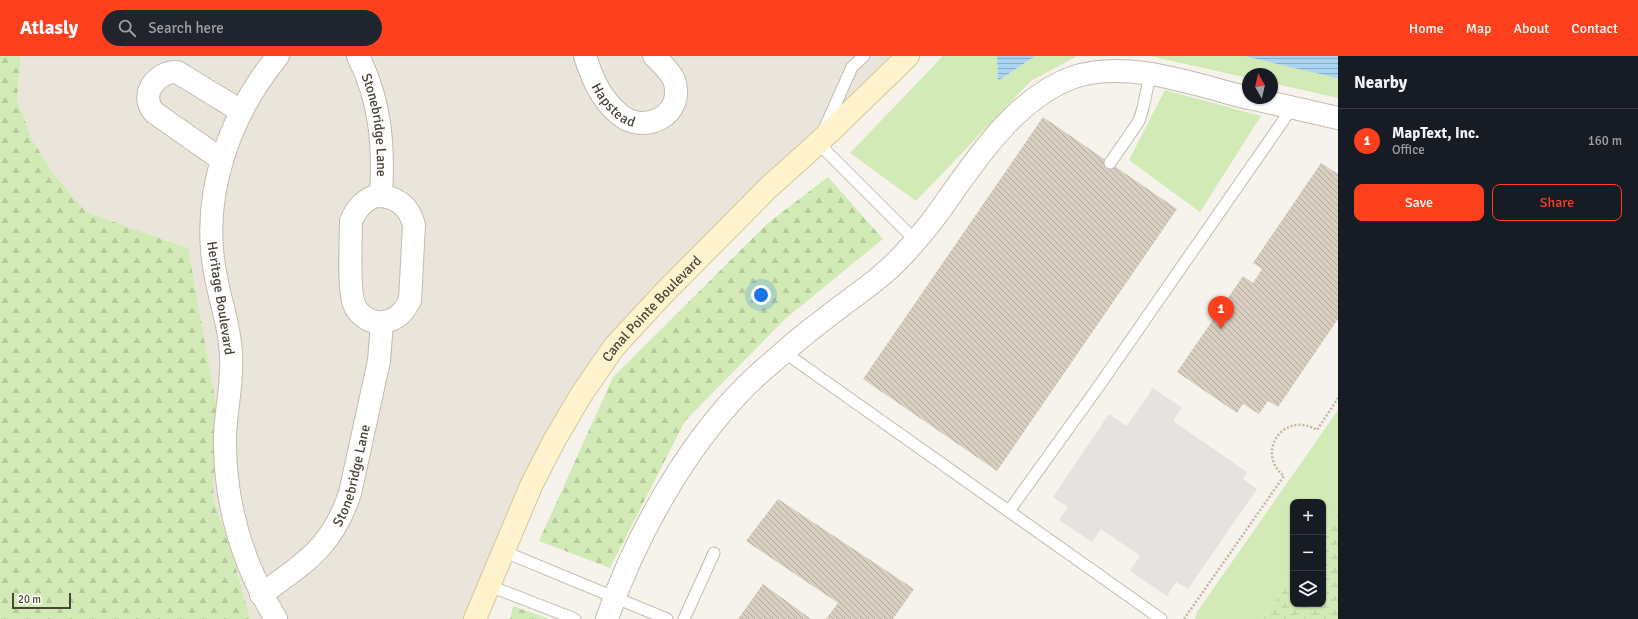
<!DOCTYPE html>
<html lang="en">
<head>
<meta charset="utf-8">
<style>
	:root { --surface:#171b24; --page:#20242c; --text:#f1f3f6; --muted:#9ea1a6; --line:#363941; --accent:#fc3f1d }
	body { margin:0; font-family:Signika,sans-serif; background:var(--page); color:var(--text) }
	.controls { position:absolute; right:12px; bottom:12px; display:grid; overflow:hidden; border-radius:8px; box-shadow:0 1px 3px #0004 }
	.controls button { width:36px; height:36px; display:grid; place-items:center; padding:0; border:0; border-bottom:1px solid var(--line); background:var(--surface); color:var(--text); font:20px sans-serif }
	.compass { position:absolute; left:1242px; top:12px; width:36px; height:36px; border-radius:50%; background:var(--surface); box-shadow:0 1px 3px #0004; rotate:352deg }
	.scale { position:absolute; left:12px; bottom:10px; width:59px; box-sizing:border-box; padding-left:4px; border:2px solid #4b4439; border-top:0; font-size:11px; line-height:14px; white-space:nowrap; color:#4b4439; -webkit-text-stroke:3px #fff; paint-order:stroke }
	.you { position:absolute; left:761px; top:239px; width:14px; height:14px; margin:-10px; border:3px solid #fff; border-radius:50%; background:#1a73e8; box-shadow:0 0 0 6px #1a73e833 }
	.badge { display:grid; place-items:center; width:26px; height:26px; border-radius:50%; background:var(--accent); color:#fff; font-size:13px; font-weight:700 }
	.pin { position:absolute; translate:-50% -33px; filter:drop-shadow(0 1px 2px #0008) }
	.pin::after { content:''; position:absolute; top:21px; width:14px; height:12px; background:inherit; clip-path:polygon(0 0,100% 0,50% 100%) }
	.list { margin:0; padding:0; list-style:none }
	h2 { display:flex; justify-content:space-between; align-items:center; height:52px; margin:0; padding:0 16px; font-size:17px }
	h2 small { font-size:13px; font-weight:400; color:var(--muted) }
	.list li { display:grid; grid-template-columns:26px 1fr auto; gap:12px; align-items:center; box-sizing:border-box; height:64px; padding:0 16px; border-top:1px solid var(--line) }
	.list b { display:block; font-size:15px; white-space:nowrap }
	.list p { margin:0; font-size:13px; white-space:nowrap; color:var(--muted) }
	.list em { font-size:13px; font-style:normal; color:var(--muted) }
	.actions { display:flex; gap:8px; padding:12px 16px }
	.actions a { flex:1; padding:9px 0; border:1px solid var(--accent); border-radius:8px; text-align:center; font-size:14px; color:var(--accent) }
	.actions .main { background:var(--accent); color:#fff }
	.icon { flex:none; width:22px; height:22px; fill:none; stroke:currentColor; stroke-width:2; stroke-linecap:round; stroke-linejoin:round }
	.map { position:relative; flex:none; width:1338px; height:563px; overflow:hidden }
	header { display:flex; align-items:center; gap:24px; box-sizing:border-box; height:56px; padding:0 20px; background:var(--accent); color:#fff }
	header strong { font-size:19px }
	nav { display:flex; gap:22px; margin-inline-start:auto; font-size:14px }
	.search { width:280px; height:36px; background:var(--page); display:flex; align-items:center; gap:10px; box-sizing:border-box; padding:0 14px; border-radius:22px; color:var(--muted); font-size:15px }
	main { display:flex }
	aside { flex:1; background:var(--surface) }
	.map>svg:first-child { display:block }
</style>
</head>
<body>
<header>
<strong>Atlasly</strong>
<div class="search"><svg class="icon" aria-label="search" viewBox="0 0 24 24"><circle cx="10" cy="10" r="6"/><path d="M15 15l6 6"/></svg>Search here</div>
<nav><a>Home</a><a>Map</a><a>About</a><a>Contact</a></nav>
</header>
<main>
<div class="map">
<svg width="1338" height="563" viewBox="0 0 1338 563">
	<defs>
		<pattern id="forest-firs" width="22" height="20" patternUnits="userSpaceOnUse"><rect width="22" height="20" fill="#d2eab5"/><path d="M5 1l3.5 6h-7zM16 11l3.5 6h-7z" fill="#b6ca9c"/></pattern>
		<pattern id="wetland-marsh" width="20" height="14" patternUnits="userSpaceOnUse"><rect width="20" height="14" fill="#d2eab5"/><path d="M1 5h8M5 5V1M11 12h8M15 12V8" fill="none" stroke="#b6ca9c"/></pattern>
		<pattern id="water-rules" width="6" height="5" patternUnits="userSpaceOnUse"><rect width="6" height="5" fill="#a9d4f2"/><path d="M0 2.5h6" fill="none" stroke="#8caec5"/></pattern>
		<pattern id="building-back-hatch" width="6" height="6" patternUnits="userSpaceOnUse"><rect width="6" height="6" fill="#d8cfc1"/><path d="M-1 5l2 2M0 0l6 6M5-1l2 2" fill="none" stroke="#b1aa9e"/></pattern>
	</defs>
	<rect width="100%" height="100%" fill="#f6f3ec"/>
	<path fill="#eae5da" d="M21 0H908L614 291 475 563H250L231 494 213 442 217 353 188 192 86 156 54 118 32 84 17 43Z"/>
	<path fill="#d2eab5" d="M943 0H997L998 25 1035 0H1077L1031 25 916 145 850 97Z
		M1150 0H1244L1338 22V42L1272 27V18H1248V22Z
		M1165 34 1261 60 1200 156 1129 104Z
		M1338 354V458L1323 479V446H1293V520L1262 563H1195L1197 556Z"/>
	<path fill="url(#forest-firs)" d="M0 0H21L17 43 32 84 54 118 86 156 188 192 217 353 213 442 231 494 250 563H0Z
		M828 121 883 183 785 263 685 365 610 512 539 485 613 321 768 167Z
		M513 550 549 563H510Z"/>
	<path fill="url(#wetland-marsh)" d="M1338 458V563H1262L1293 520V548H1323V479Z"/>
	<path fill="#e5e3e0" d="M1153 332 1182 352 1173 365 1247 416 1243 423 1257 433 1188 533 1176 526 1167 540 1130 515 1140 500 1101 473 1092 486 1059 464 1068 451 1053 441 1109 358 1127 370Z"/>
	<path fill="url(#water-rules)" d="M997 0H1035L998 25Z
		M1244 0H1338V22H1337Z"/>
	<path fill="url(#building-back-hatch)" d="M1043 61 1177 153 997 415 863 323Z
		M1321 107 1338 118V263L1278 351 1268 345 1259 358 1243 348 1237 357 1177 316 1243 220 1253 227 1262 213 1253 207Z
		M778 443 914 533 893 563H826L838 547 746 485Z
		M763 528 811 563H738Z"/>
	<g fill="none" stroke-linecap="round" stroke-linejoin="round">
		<g stroke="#c2bbae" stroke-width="13">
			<path id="lane" d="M864 0 852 11 818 87 916 185
				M1110 107 1139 65 1143 52 1150 19
				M784 296 1161 563
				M1009 455 1101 327 1292 52
				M505 496 667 563
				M490 530 575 563
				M684 563 714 497"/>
		</g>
		<g stroke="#c2bbae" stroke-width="24">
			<g id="street">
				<path id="s1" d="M358 0C381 46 384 90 381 140"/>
				<path id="s2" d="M585 0C592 22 600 42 619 58 644 80 686 59 674 24 670 15 661 7 654 0"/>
				<path d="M1250 42 1338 62"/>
				<path d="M222 104 155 57C138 40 156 15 177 16L241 55"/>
				<path d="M375 140C396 139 409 150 414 169L410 244C404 256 397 264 383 266 371 268 358 259 354 248 348 231 351 185 351 165 357 152 362 146 375 140Z"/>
				<path id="s3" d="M261 539C305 506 332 492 350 437L379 305 382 267"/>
				<path d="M276 563C242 507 224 445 225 380 226 352 233 326 231 298 230 268 218 240 214 210 202 135 231 57 278 0"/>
				<path d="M607 563C636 477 694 375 762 315 782 298 801 280 822 265 849 243 879 225 903 199 915 186 927 172 938 157 973 108 1014 42 1074 21 1127 3 1196 29 1248 42"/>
			</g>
		</g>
		<g stroke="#d6c79b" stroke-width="24">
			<g id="secondary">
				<path id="s4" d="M475 563 531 430 554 385 581 339 614 291 663 238 768 132 818 87 908 0"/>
			</g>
		</g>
		<path stroke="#c4b79f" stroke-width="2.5" stroke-dasharray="2 2" stroke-linecap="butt" d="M1184 563 1284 420C1255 397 1283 354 1317 374L1338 342"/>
		<use href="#lane" stroke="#fff" stroke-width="11"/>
		<use href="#street" stroke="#fff" stroke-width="22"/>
		<use href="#secondary" stroke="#fff3cd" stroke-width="22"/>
	</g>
	<g text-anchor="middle" stroke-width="3" stroke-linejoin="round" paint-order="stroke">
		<g font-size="14" fill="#4b4439" stroke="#fff">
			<text dy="5" stroke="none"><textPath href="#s2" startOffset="58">Hapstead</textPath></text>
			<text dy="5" stroke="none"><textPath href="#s1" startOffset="72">Stonebridge Lane</textPath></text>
			<text transform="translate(221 242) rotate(81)" y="5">Heritage Boulevard</text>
			<text dy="5" stroke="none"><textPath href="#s4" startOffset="360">Canal Pointe Boulevard</textPath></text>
			<text dy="5" stroke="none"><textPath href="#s3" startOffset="156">Stonebridge Lane</textPath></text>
		</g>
	</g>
</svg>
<div class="controls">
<button>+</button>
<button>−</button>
<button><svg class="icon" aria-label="layers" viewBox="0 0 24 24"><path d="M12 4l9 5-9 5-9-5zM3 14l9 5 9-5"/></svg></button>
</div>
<svg class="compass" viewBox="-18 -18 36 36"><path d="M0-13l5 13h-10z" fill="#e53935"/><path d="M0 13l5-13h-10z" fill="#9ea1a6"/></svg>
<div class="scale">20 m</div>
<div class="you"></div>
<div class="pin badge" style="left:1221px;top:273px">1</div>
</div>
<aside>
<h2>Nearby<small></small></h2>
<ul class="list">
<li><span class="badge">1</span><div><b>MapText, Inc.</b><p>Office</p></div><em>160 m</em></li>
</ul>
<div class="actions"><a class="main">Save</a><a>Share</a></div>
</aside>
</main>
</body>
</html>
